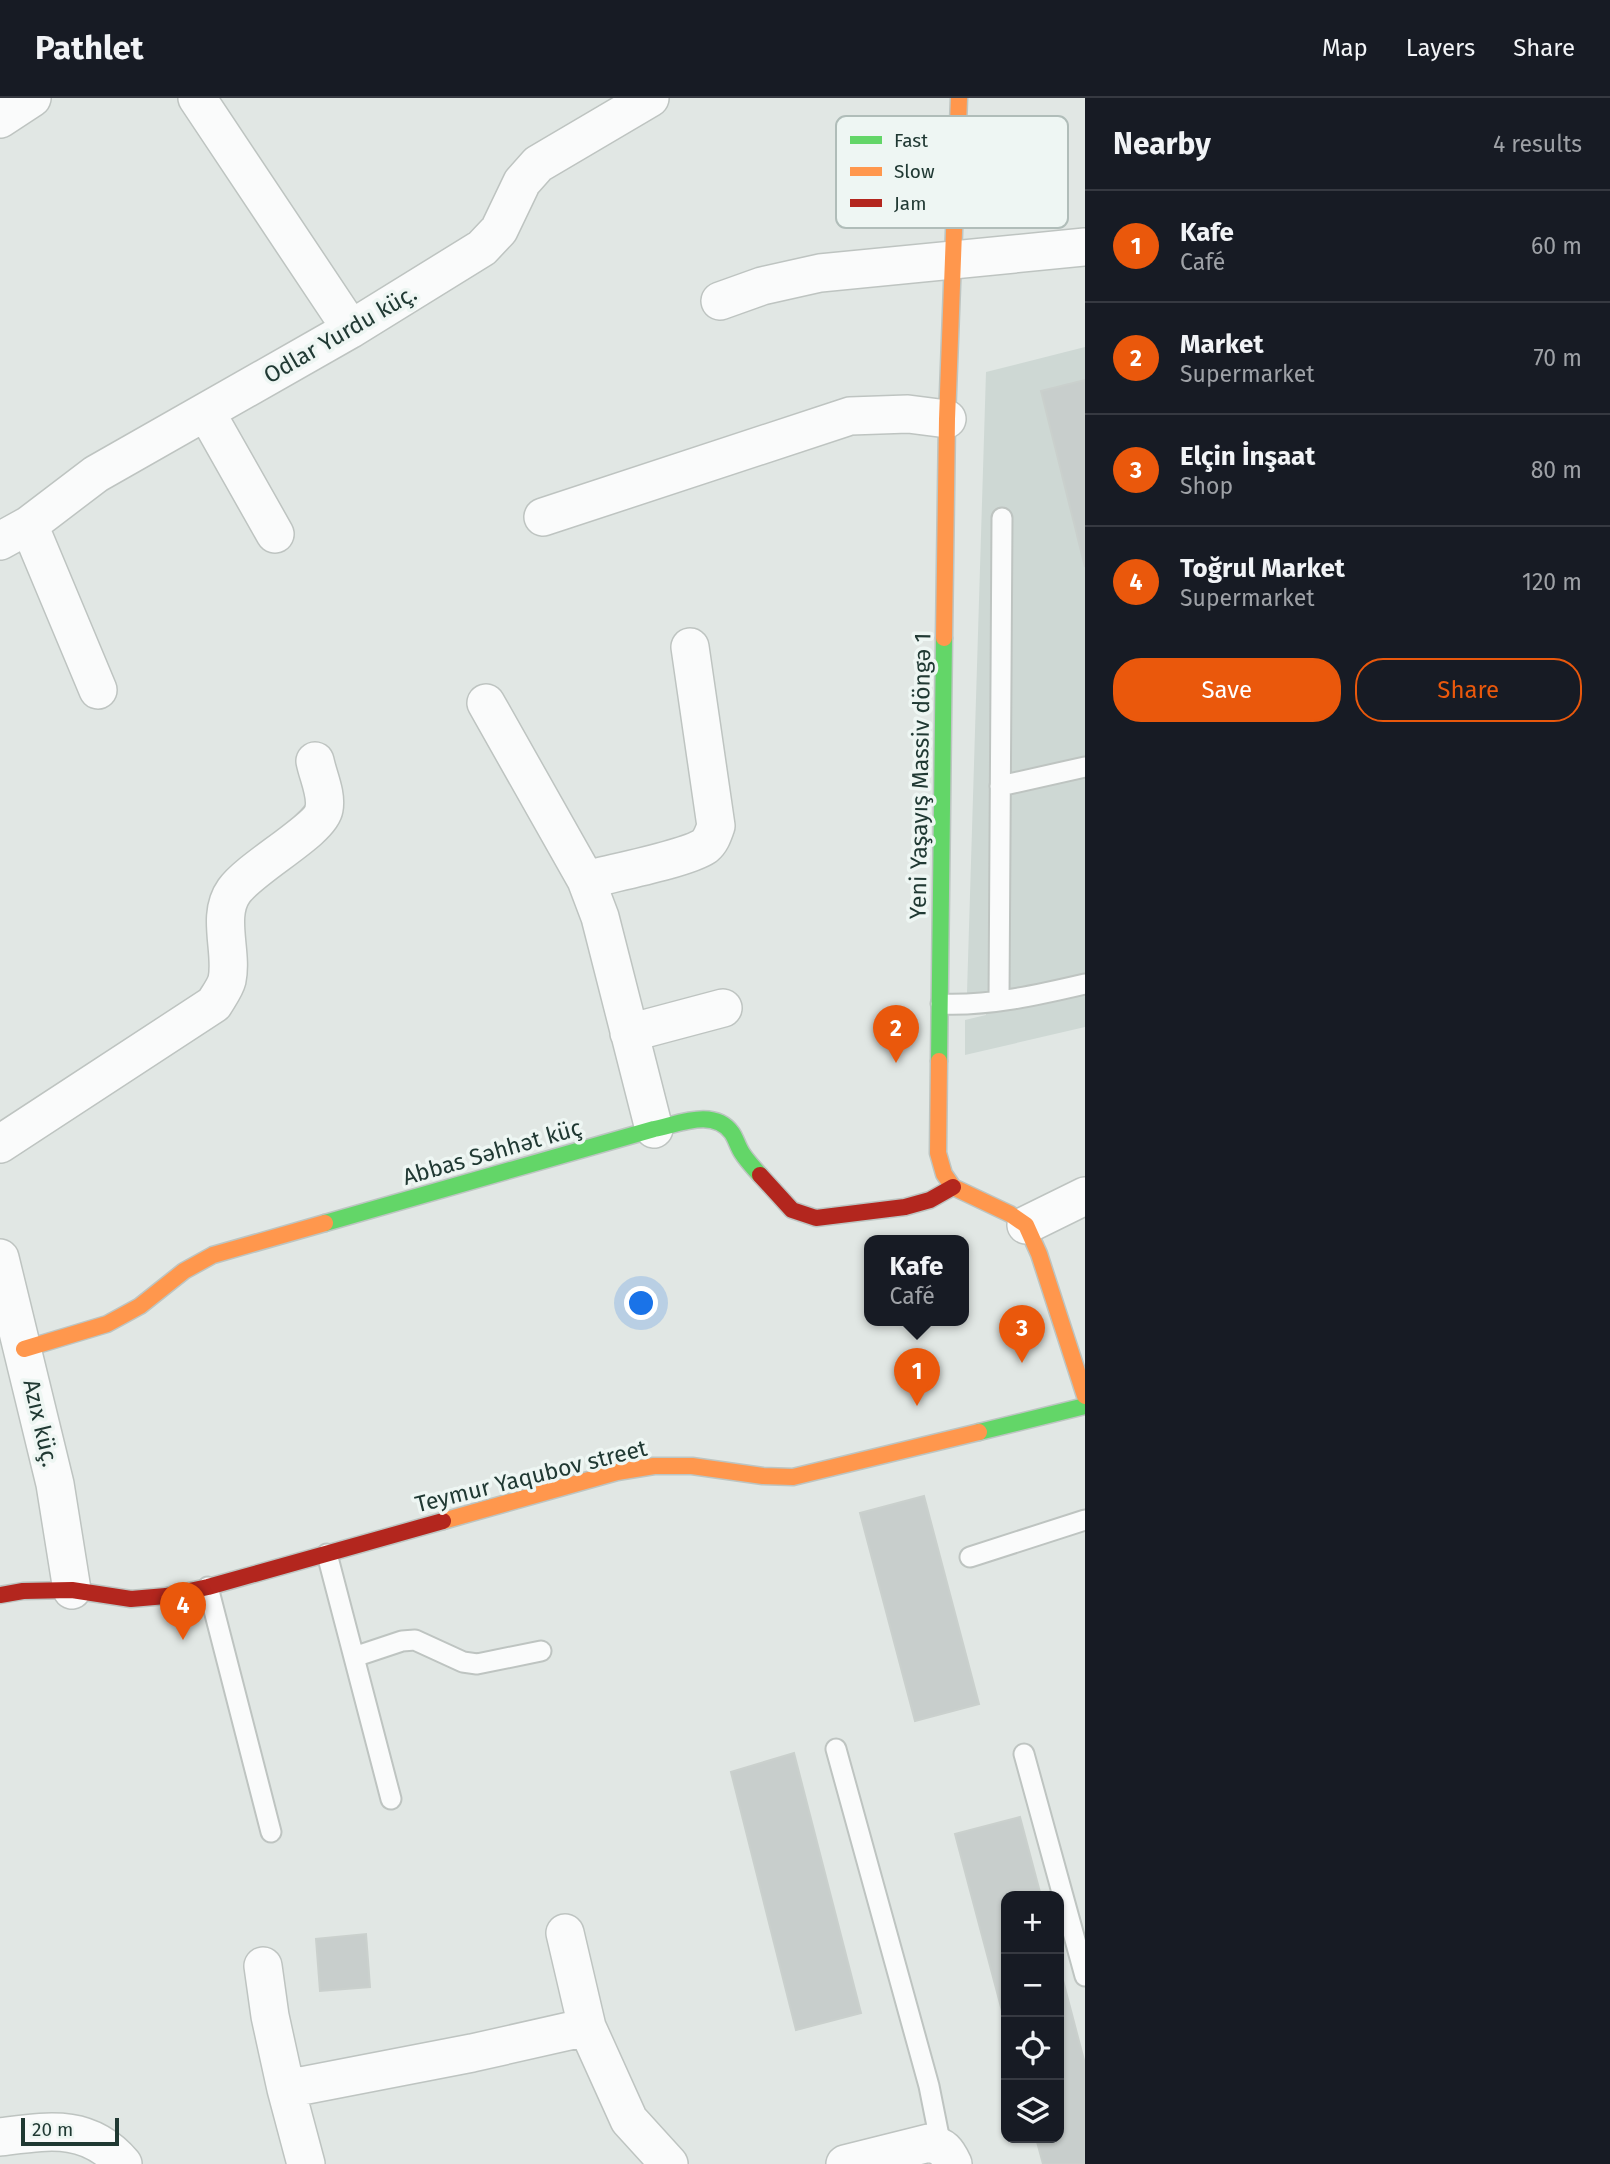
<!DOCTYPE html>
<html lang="en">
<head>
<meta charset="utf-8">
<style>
	:root { --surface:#171b24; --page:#20242c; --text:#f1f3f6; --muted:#9ea1a6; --line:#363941; --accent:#ea580c }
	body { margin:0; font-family:"Fira Sans",sans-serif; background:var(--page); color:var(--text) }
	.controls { position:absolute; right:21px; bottom:21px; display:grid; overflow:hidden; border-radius:14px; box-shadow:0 2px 5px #0004 }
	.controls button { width:63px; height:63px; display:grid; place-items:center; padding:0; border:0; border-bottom:2px solid var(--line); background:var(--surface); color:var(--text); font:35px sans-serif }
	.scale { position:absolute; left:21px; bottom:18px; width:98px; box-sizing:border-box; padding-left:7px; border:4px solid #203933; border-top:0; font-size:19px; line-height:24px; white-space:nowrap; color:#203933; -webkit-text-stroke:5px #eef6f3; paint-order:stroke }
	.you { position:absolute; left:642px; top:1206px; width:24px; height:24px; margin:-18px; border:5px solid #fff; border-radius:50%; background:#1a73e8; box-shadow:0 0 0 10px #1a73e833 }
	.badge { display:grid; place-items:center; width:46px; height:46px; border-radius:50%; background:var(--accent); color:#fff; font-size:23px; font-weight:700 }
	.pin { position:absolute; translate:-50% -58px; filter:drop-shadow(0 2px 4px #0008) }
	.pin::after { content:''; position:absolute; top:37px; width:24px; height:21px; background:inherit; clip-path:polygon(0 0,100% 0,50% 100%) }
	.popup { position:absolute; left:864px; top:1137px; width:105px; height:91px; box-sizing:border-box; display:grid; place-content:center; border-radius:14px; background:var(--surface); filter:drop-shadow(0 2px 5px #0005); font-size:23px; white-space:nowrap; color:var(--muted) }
	.popup b { font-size:26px; color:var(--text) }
	.popup::after { content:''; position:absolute; left:50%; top:100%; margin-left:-14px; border:14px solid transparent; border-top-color:var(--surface) }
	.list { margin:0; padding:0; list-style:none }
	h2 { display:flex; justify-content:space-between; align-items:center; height:91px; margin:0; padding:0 28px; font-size:30px }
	h2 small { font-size:23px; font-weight:400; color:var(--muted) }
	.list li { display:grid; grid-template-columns:46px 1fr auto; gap:21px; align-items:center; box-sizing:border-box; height:112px; padding:0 28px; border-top:2px solid var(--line) }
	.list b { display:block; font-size:26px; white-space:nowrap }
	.list p { margin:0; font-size:23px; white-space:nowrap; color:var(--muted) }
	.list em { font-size:23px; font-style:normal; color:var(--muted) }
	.actions { display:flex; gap:14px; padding:21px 28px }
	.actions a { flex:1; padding:16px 0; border:2px solid var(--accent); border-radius:28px; text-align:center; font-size:24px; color:var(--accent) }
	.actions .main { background:var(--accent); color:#fff }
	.icon { flex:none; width:38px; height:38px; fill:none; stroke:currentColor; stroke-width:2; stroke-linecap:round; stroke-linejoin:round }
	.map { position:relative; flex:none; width:1085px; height:2066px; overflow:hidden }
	header { display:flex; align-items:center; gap:42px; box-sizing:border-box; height:98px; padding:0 35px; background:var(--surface); border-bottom:2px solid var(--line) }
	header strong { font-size:33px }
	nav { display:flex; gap:38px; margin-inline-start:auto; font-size:24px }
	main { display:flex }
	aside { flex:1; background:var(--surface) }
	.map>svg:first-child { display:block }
</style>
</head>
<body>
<header>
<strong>Pathlet</strong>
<nav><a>Map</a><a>Layers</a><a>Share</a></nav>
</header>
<main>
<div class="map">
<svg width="1085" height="2066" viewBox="0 0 1085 2066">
	<rect width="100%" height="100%" fill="#e1e7e4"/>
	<path fill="#ced8d4" d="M1085 249V929L965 957V922L986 917 987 905V895H967L986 274Z"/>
	<path fill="#c8cecc" stroke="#cad0cd" stroke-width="2" d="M1085 282V469L1041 293Z
		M924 1398 979 1606 915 1623 860 1415Z
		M794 1655 861 1915 796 1932 731 1674Z
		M1020 1719 1041 1798H1006V1928L955 1736Z
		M366 1836 370 1889 320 1893 316 1841Z
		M1059 1867 1085 1966V2066H1043L1036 2040H1059Z"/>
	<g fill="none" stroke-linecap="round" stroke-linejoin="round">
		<g stroke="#bec4c1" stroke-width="23">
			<path id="lane" d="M1000 688 1085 669
				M999 903 1002 420
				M941 906C990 908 1038 897 1085 886
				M327 1456 391 1701
				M970 1459 1085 1422
				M208 1489 271 1734
				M354 1559 402 1543 415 1542 463 1564 477 1566 541 1553
				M836 1651 929 1988 941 2048
				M1024 1656 1085 1878"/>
		</g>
		<g stroke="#bec4c1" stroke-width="40">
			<path id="street" d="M197 0 351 231
				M0 21 32 0
				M720 203 762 188 820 175 1085 149
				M206 314 275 436
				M543 419 850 318 908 316 947 321
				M29 427 98 592
				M0 443 29 427 96 376 351 231 482 150 499 132 522 84 538 66 650 0
				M486 605 586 782 600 819 654 1031
				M586 782C612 775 686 761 705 748 711 743 713 736 716 728L690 549
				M629 935 723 910
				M0 1046 214 906C218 899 225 890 227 882 233 854 216 818 234 793 251 769 321 732 324 711 327 696 318 678 315 663
				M1026 1127 1085 1098
				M0 1160 55 1386 72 1492
				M565 1835 587 1929
				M263 1868 270 1918 286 1991
				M0 2039C48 2033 88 2025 123 2066
				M306 2066 286 1991 472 1955 587 1929 629 2022 669 2066
				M845 2066 929 2045C943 2048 947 2053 953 2066"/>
		</g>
		<g stroke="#bdc5c2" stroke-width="19">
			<path id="fast" d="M939 963 944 540
				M325 1125 654 1031C679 1026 714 1010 732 1035 736 1041 738 1049 742 1055 747 1063 754 1070 760 1077
				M979 1334 1085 1308"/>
		</g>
		<g stroke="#bdc5c2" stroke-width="19">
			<path id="slow" d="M944 540 947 321 959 0
				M939 963 938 1055 944 1076 953 1089 1010 1116 1026 1127 1039 1156 1085 1298
				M24 1251 107 1226 140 1208 184 1173 213 1157 325 1125
				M443 1423 617 1374 654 1368H692L763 1378 793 1379 979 1334"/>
		</g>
		<g stroke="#bdc5c2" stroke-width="19">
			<path id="jam" d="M760 1077 792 1112 816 1120 905 1109 930 1102 953 1089
				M0 1497 23 1493 72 1492 131 1501 166 1498 208 1489 443 1423"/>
		</g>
		<use href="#lane" stroke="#fafbfb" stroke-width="19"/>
		<use href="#street" stroke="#fafbfb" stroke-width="37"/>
		<use href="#fast" stroke="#63d668" stroke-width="16"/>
		<use href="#slow" stroke="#ff974d" stroke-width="16"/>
		<use href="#jam" stroke="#b3261e" stroke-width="16"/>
	</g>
	<g text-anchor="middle" stroke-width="7" stroke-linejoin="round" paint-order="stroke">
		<g font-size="23" fill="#203933" stroke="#eef6f3">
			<text transform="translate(340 236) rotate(-30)" y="8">Odlar Yurdu küç.</text>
			<text transform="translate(920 678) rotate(-89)" y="8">Yeni Yaşayış Massiv döngə 1</text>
			<text transform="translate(492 1054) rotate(-16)" y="8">Abbas Səhhət küç</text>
			<text transform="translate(41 1325) rotate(77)" y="8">Azıx küç.</text>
			<text transform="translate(531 1378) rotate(-14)" y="8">Teymur Yaqubov street</text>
		</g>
	</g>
	<rect x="836" y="18" width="232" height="112" rx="10" fill="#eef6f3" stroke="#b0bdb9" stroke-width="2"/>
	<rect x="850" y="38" width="32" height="8" fill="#63d668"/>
	<rect x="850" y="69" width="32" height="9" fill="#ff974d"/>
	<rect x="850" y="101" width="32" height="8" fill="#b3261e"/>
	<g font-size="19" fill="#203933">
		<text x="894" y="49">Fast</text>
		<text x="894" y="80">Slow</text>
		<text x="894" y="112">Jam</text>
	</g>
</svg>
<div class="controls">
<button>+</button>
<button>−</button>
<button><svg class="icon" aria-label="locate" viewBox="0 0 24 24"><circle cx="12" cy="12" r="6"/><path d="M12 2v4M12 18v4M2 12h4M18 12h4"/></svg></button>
<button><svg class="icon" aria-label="layers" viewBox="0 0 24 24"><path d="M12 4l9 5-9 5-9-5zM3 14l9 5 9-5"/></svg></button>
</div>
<div class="scale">20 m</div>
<div class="you"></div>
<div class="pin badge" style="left:917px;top:1308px">1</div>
<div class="popup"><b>Kafe</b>Café</div>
<div class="pin badge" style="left:896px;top:965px">2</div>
<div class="pin badge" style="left:1022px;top:1265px">3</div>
<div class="pin badge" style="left:183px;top:1542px">4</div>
</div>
<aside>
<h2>Nearby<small>4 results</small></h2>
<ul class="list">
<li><span class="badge">1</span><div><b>Kafe</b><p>Café</p></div><em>60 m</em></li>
<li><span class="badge">2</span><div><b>Market</b><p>Supermarket</p></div><em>70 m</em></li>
<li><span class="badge">3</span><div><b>Elçin İnşaat</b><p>Shop</p></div><em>80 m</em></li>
<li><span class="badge">4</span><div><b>Toğrul Market</b><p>Supermarket</p></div><em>120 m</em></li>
</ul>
<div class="actions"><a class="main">Save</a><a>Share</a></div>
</aside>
</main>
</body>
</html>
